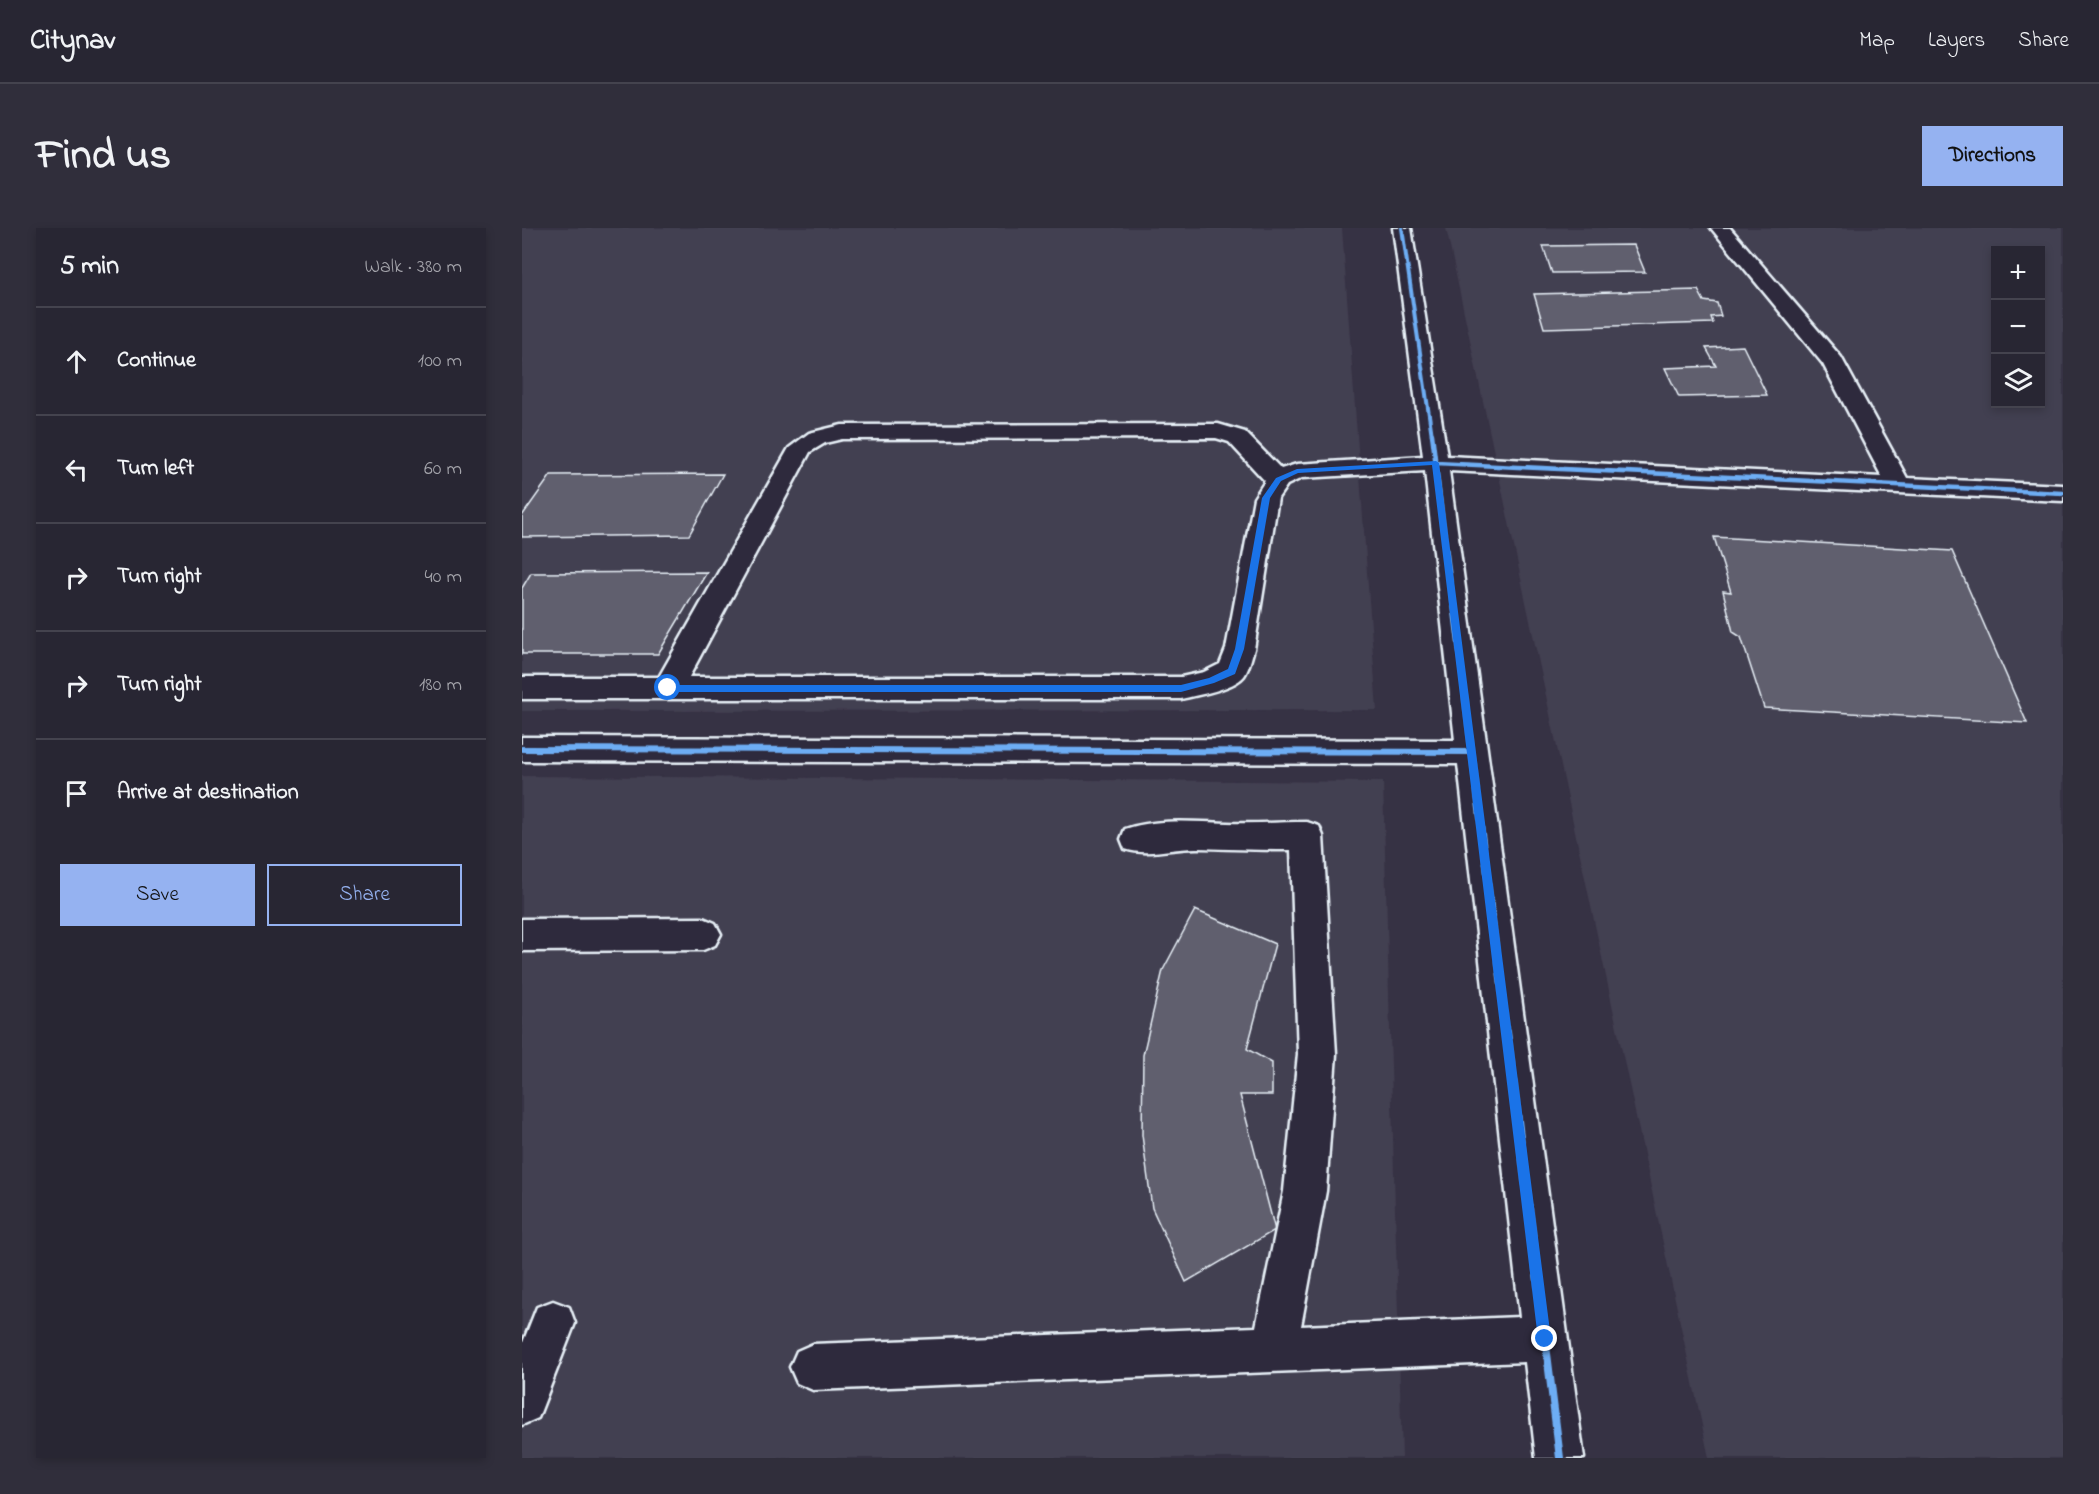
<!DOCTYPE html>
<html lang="en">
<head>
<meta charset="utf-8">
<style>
	:root { --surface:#282633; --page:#302e3b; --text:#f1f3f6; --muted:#a5a5ac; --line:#44434e; --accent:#95b2f1 }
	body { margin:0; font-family:"Indie Flower",sans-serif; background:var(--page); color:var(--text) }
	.controls { position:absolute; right:18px; top:18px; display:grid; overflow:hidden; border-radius:0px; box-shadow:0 3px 9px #0003 }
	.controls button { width:54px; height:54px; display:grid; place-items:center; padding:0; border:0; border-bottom:2px solid var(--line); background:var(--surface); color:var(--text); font:30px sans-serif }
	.stop { position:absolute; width:18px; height:18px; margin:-14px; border:4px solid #1a73e8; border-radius:50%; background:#fff }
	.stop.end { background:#1a73e8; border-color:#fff; box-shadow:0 2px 6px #0008 }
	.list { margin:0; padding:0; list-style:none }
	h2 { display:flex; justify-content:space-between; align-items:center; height:78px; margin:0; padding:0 24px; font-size:26px }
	h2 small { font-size:20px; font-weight:400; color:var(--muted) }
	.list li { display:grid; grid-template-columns:39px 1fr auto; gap:18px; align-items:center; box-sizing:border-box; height:108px; padding:0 24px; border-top:2px solid var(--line) }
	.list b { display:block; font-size:22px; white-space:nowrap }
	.list em { font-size:20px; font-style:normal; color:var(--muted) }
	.actions { display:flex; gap:12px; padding:18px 24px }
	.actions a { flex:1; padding:14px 0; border:2px solid var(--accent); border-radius:0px; text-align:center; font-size:21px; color:var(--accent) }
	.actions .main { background:var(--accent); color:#111 }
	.icon { flex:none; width:33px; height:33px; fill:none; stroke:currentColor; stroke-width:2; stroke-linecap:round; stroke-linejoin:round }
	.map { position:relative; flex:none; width:1541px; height:1230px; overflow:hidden; border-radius:0px }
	header { display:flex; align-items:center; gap:36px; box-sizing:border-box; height:84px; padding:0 30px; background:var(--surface); border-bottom:2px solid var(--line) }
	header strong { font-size:28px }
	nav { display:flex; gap:33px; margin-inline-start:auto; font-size:21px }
	.intro { display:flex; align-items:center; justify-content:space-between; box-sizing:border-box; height:144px; padding:0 36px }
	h1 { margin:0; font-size:42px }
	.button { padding:15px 27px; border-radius:0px; background:var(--accent); color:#111; font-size:21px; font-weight:700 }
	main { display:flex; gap:36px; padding:0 36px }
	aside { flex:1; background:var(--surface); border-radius:0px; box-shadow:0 3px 9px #0003 }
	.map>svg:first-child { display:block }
</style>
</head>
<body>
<header>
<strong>Citynav</strong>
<nav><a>Map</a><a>Layers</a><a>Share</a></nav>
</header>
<div class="intro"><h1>Find us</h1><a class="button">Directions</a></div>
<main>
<aside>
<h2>5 min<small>Walk · 380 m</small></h2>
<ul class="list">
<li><svg class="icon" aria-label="ahead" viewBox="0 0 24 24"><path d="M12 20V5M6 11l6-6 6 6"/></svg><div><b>Continue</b></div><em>100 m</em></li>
<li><svg class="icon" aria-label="left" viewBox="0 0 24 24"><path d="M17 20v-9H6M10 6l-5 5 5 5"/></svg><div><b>Turn left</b></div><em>60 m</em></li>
<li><svg class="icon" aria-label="right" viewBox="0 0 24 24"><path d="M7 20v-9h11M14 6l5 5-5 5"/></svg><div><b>Turn right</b></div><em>40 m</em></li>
<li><svg class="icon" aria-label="right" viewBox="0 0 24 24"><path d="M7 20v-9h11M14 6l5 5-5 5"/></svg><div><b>Turn right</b></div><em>180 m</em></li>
<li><svg class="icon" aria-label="arrive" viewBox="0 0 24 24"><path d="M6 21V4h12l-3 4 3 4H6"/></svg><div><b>Arrive at destination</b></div></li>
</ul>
<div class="actions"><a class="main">Save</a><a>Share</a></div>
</aside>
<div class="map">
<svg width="1541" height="1230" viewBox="0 0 1541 1230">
	<rect width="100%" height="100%" fill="#363244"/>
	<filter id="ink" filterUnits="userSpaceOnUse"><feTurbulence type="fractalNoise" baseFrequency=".0167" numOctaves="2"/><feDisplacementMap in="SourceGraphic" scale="12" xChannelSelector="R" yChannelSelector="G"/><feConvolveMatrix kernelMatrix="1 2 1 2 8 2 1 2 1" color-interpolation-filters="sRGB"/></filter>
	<g filter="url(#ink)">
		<path fill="#433f51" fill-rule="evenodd" d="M0 0H820L855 482 0 483Z
			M924 0H1541V1230H1187ZM1474 22H1518V176H1474Z
			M0 548 861 554 880 1230H0Z"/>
		<path fill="#605e6e" stroke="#e8f1f8" stroke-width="1.5" d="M1112 17 1123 44 1030 45 1021 18Z
			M1176 62 1182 73 1195 75 1199 88 1189 89 1191 95 1022 100 1012 66Z
			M1221 118 1245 167 1157 169 1143 140 1194 138 1184 120Z
			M201 246 167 307 0 309V288L29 247Z
			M1192 309 1430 323 1505 495 1242 480 1219 409 1211 404 1201 363 1209 364Z
			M185 344 136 426H0V360L9 345Z
			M673 682 753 716 725 821 750 835V867H718L753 1002 664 1054 630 980 620 907 621 827 641 742Z"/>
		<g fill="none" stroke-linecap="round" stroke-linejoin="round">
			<g stroke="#e8f1f8" stroke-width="5">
				<path id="minor" d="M871 0H889L925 228 1360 249 1301 136 1189 0H1208L1319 129 1385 250 1541 257V273L927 243 1062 1230H1014L1003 1134 291 1162 275 1155 268 1139 275 1123 291 1116 734 1099 762 963 776 826 769 622C738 622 708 621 677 620 652 619 627 629 603 621L599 611 603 601C636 590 672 594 705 595 732 596 759 594 785 594L797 598 801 608 814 826 804 963 779 1098 998 1089 936 536 0 533V509L933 512 903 243 780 250 765 257 756 270 732 421C729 430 727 441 722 448 712 461 675 467 659 471H0V449H137L267 220 287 205 320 197 696 196 723 204 759 241 775 236 901 228ZM694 210 707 214 743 253 732 270 704 421 698 436 682 444 659 449H167L288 224 303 215 320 211Z
					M181 690 193 695 199 706 193 717 181 722 0 723V691Z
					M31 1073 47 1079 53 1095 16 1190 0 1197V1117L15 1079Z"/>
			</g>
			<use href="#minor" fill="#2f2a3d" fill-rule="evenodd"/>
			<g stroke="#2f2a3d" stroke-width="6">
				<path id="cycleway-far3" d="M880 0 910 208"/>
			</g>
			<g stroke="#2f2a3d" stroke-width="8">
				<path id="cycleway-far2" d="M910 206 943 471
					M914 235 1541 265"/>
			</g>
			<g stroke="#2f2a3d" stroke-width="10">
				<path id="cycleway-far1" d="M943 469 985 806
					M0 521 949 524"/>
			</g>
			<g stroke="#2f2a3d" stroke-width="11">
				<path id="cycleway" d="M985 804 1038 1230"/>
			</g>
			<use href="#cycleway-far3" stroke="#6dadf4" stroke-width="4"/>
			<use href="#cycleway-far2" stroke="#6dadf4" stroke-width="4.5"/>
			<use href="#cycleway-far1" stroke="#6dadf4" stroke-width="6"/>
			<use href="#cycleway" stroke="#6dadf4" stroke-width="8"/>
		</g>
	</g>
	<path fill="#1a73e8" d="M914 233 917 235 1029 1111 1023 1117 1016 1111 910 237 776 245 759 253 748 270 722 421 713 446 692 455 659 464H146L141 460 146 457H659L687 450 706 441 713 421 740 270 754 250 775 241Z"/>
</svg>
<div class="controls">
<button>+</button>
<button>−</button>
<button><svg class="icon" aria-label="layers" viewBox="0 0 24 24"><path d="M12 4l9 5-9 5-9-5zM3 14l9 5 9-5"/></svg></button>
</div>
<div class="stop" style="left:146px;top:460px"></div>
<div class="stop end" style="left:1023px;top:1111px"></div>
</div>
</main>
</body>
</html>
